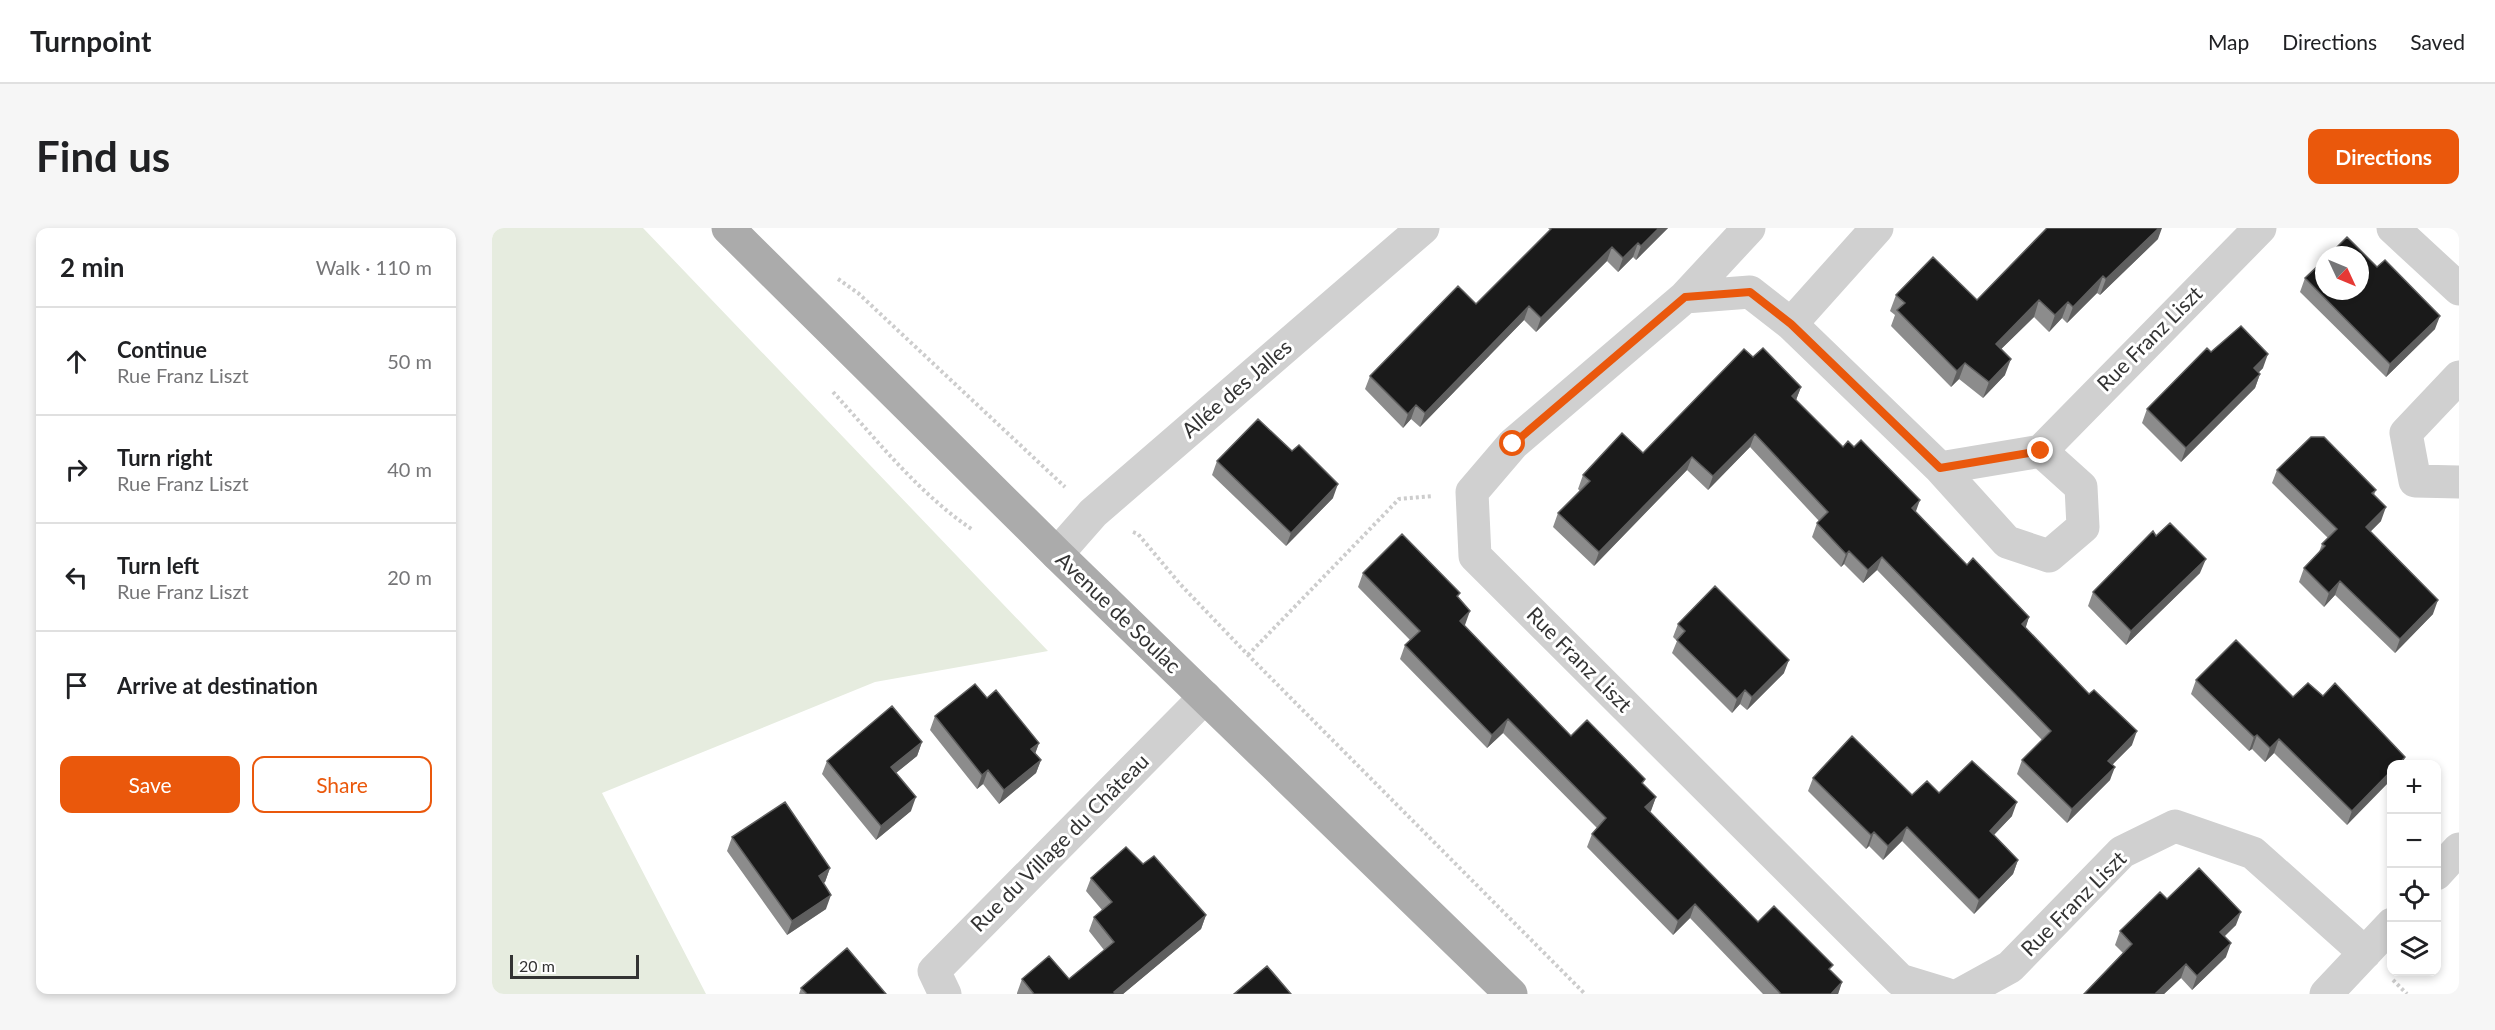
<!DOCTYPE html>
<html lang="en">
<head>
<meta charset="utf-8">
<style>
	:root { --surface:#fff; --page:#f6f6f6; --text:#202124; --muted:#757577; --line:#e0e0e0; --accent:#ea580c }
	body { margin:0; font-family:Lato,sans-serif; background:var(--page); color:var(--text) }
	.controls { position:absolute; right:18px; bottom:18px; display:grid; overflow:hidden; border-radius:12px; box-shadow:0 3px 9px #0003 }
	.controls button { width:54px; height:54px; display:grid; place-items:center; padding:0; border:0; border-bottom:2px solid var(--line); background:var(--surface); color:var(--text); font:30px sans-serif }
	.compass { position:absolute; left:1823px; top:18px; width:54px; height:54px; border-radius:50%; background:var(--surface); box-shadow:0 3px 9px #0003; rotate:134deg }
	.scale { position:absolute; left:18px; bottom:15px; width:129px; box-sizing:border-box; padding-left:6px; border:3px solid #333; border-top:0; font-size:16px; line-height:21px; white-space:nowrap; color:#333; -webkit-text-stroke:4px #fff; paint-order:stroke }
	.stop { position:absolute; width:18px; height:18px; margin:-14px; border:4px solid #ea580c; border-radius:50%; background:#fff }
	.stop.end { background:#ea580c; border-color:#fff; box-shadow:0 2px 6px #0008 }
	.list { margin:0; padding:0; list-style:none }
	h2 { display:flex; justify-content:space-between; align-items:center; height:78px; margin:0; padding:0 24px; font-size:26px }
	h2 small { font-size:20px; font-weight:400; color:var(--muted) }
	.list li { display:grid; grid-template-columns:39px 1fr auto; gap:18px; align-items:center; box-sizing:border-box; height:108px; padding:0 24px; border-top:2px solid var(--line) }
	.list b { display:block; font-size:22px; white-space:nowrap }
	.list p { margin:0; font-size:20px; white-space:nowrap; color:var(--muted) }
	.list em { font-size:20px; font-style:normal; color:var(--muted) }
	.actions { display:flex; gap:12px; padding:18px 24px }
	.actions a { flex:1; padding:14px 0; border:2px solid var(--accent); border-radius:12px; text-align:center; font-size:21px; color:var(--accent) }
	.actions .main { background:var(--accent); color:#fff }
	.icon { flex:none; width:33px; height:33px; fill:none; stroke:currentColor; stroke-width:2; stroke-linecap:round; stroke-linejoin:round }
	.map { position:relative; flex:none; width:1967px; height:766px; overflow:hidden; border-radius:12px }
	header { display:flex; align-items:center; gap:36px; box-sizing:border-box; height:84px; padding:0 30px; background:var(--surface); border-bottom:2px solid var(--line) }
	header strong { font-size:28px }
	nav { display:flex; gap:33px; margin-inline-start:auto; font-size:21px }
	.intro { display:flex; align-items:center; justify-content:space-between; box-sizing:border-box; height:144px; padding:0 36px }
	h1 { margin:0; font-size:42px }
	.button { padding:15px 27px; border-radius:12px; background:var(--accent); color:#fff; font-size:21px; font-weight:700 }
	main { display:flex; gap:36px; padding:0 36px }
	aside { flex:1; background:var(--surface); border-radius:12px; box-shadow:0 3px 9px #0003 }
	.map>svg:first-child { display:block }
</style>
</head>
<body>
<header>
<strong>Turnpoint</strong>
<nav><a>Map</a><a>Directions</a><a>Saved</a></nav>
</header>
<div class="intro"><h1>Find us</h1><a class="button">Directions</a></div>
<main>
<aside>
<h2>2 min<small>Walk · 110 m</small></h2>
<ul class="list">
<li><svg class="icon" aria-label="ahead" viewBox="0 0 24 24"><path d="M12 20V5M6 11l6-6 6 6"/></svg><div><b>Continue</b><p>Rue Franz Liszt</p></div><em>50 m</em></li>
<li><svg class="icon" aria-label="right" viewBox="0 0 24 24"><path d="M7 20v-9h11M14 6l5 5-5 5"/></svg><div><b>Turn right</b><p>Rue Franz Liszt</p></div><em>40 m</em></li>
<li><svg class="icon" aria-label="left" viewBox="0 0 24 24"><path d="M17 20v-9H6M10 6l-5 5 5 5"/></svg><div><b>Turn left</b><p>Rue Franz Liszt</p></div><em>20 m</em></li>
<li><svg class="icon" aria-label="arrive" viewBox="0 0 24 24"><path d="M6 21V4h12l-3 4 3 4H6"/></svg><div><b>Arrive at destination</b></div></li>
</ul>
<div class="actions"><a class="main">Save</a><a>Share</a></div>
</aside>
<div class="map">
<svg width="1967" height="766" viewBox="0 0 1967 766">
	<rect width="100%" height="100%" fill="#fff"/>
	<path fill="#e6ecdf" d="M0 0H151L556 423 383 454 110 565 214 766H0Z"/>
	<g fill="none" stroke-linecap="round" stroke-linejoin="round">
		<path stroke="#cdcdcd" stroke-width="4" stroke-dasharray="3 3" stroke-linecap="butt" d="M346 51 366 65 573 259
			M341 164C385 212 427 266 481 302
			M641 304 646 306 688 356 756 427 1093 766
			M756 427 907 271 941 268
			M1901 752 1915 766"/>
		<path stroke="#d0d0d0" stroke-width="33" d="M1901 0 1967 61
			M1193 69 1257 0
			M1299 96 1385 0
			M1967 149 1914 205 1923 253 1967 254
			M1448 240 1515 314 1557 328 1591 299 1589 259 1549 223
			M565 326 601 285 931 0
			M1944 646 1967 621
			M453 766 442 743 713 469
			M1454 766 1408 752 983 328 980 264 1021 216 1193 69 1258 64 1299 96 1448 240 1549 223 1768 0
			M1469 766 1518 739 1630 624 1683 598 1761 625 1873 725
			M1834 766 1900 696"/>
		<path stroke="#ababab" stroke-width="33" d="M236 0 565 326 1019 766"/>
	</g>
	<path fill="#8c8c8c" d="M1056 0H1176L1144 32 1141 29 1126 44 1115 33 1044 104 1032 92 928 199 919 191 911 200 873 161 878 148 984 76 1058 2Z
		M1666 11 1608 67 1605 65 1575 95 1570 90 1557 104 1542 89 1509 121 1513 147 1491 170 1467 151 1459 159 1399 98 1403 87 1398 83 1404 67 1485 72Z
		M1813 50 1943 101 1894 149 1808 64Z
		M1719 124 1771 140 1766 145 1768 146 1763 160 1689 234 1650 195 1655 181Z
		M1261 129 1309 159 1304 172 1351 219 1424 284 1475 337 1537 389 1533 400 1640 517 1620 537 1618 552 1575 595 1525 546 1530 532 1550 512 1385 342 1371 355 1352 336 1349 339 1320 309 1325 295 1327 293 1258 219 1216 262 1195 242 1102 338 1061 299 1066 285 1088 263 1086 261 1091 247 1151 225Z
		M800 223 841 270 794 318 720 247 725 233Z
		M1785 242 1884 262 1882 267 1889 293 1878 304 1941 386 1903 425 1843 367 1832 379 1807 354 1812 340 1827 324 1830 316 1836 310 1780 255Z
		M871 345 968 365 966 369 973 397 972 398 1079 508 1151 556 1164 569 1158 584 1266 694 1339 743 1350 754 1346 766H1271L1198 690 1181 707 1095 619 1100 606 1105 600 1011 505 995 520 908 431 913 417 918 412 866 359Z
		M1708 345 1634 417 1596 378 1601 364Z
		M1186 396 1292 445 1255 482 1248 476 1240 485 1180 425 1185 413 1181 409Z
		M1704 452 1801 469 1831 468 1913 529 1855 597 1782 525 1773 534 1760 521 1757 523 1699 466Z
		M495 470 547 515 543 525 549 532 544 545 507 576 491 556 485 561 438 502 443 488Z
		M430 514 425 528 404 545 419 583 384 612 330 546 335 533Z
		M1321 550 1420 567 1520 588 1502 607 1526 632 1521 646 1482 686 1410 613 1391 632 1377 618 1374 621 1316 563Z
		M240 609 338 640 333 654 331 655 334 681 295 707 235 623Z
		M651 636 714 687 709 701 631 766H525V765L530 751H577L612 722 597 703 602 689 610 682 594 663 599 650Z
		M1675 671 1744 697 1733 708 1734 729 1700 762 1689 750 1672 766H1592L1631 725 1623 717 1628 703Z
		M309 760 394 766H307Z"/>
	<path fill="#5f5f5f" d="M1167 0H1176L1144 32 1149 18Z
		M1667 0H1670L1666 11 1608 67 1614 51Z
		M1146 15 1141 29 1126 44 1131 30Z
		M1120 19 1115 33 1044 104 1049 90Z
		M1611 48 1605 65 1575 95 1581 79Z
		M1547 72 1542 89 1498 132 1504 116Z
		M1576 74 1570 90 1557 104 1563 87Z
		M1037 78 1032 92 928 199 933 185Z
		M1948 88 1943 101 1894 149 1898 136Z
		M1776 126 1771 140 1757 154 1762 140Z
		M1519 131 1513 147 1491 170 1497 154Z
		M1473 135 1467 151 1459 159 1465 143Z
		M1768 146 1763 160 1689 234 1694 220Z
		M1309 159 1304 172 1300 168Z
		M924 177 919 191 911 200 916 186Z
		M1263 206 1258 219 1216 262 1221 248Z
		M1200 229 1195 242 1102 338 1107 324Z
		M846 256 841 270 794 318 799 305Z
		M1428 272 1423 286 1420 280Z
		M1894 279 1889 293 1869 313 1874 299Z
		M1357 323 1352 336 1349 339 1354 326Z
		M1390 329 1385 342 1371 355 1376 342Z
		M1714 331 1708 345 1634 417 1639 403Z
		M1848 353 1843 367 1832 379 1837 365Z
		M1946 372 1941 386 1903 425 1908 411Z
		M978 383 973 397 963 407 968 393Z
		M1537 389 1533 402 1530 396Z
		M1297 432 1292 445 1255 482 1260 469Z
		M1253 462 1248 476 1240 485 1245 471Z
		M1016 491 1011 505 995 520 1000 507Z
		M1645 503 1640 517 1611 546 1616 533Z
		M1765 507 1760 521 1757 523 1762 509Z
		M1787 511 1782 525 1773 534 1778 520Z
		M430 514 425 528 394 553 399 539Z
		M547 515 542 529 539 521Z
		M1913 529 1910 537H1906Z
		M549 532 544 545 507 576 512 562Z
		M1623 539 1618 552 1575 595 1580 581Z
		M496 542 491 556 485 561 490 547Z
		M1899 543V552L1855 597 1860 583Z
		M424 569 419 583 384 612 389 598Z
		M1164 569 1159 583 1148 593 1153 579Z
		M1525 574 1520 588 1493 616 1498 603Z
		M1415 599 1410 613 1391 632 1396 618Z
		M1382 604 1377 618 1374 621 1379 607Z
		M1526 632 1521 646 1482 686 1487 672Z
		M338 640 333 654 322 662 327 648Z
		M339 667 334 681 295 707 300 693Z
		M1203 676 1198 690 1181 707 1186 693Z
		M1749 684 1744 697 1723 717 1728 704Z
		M714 687 709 701 631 766H622V764Z
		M1739 715 1734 729 1700 762 1705 748Z
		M1694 736 1689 750 1672 766H1663Z
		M1350 754 1346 766H1339Z"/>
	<path fill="#1a1a1a" stroke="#5f5f5f" stroke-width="1.5" d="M1060 0H1167L1149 18 1146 15 1131 30 1120 19 1049 90 1037 78 933 185 924 177 916 186 878 148 966 58 984 76Z
		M1555 0H1667L1614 51 1611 48 1581 79 1576 74 1563 87 1547 72 1504 116 1519 131 1497 154 1473 135 1465 143 1405 82 1413 75 1404 67 1441 29 1485 72Z
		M1855 9 1885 39 1893 32 1948 88 1898 136 1813 50 1832 32V63H1868V27H1837Z
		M1749 98 1776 126 1762 140 1768 146 1694 220 1655 181 1715 120 1719 124Z
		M1271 120 1309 159 1300 168 1351 219 1356 213 1362 219 1369 212 1428 272 1420 280 1475 337 1481 330 1537 389 1530 396 1597 466 1602 462 1645 503 1616 533 1623 539 1580 581 1530 532 1559 503 1390 329 1376 342 1357 323 1354 326 1325 295 1336 284 1263 206 1221 248 1200 229 1107 324 1066 285 1098 253 1091 247 1130 205 1151 225 1252 121 1261 129Z
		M766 191 800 223 807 217 846 256 799 305 725 233Z
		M1819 209H1832L1884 262 1880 265 1894 279 1874 299 1946 372 1908 411 1848 353 1837 365 1812 340 1833 318 1830 316 1845 301 1785 242Z
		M1678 295 1714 331 1639 403 1601 364 1661 303 1664 308Z
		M910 306 968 365 965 368 978 383 968 393 1079 508 1095 492 1153 551 1150 555 1164 569 1153 579 1266 694 1282 678 1341 737 1337 741 1350 754 1339 766H1289L1203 676 1186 693 1100 606 1114 590 1016 491 1000 507 913 417 928 403 871 345Z
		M1223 358 1297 432 1260 469 1253 462 1245 471 1185 412 1193 403 1186 396Z
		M1744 412 1801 469 1816 455 1831 468 1843 455 1913 529 1906 537H1899V543L1860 583 1787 511 1778 520 1765 507 1762 509 1704 452Z
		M483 456 495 470 504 462 547 515 539 521 549 532 512 562 496 542 490 547 443 488Z
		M400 478 430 514 399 539 424 569 389 598 335 533Z
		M1360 508 1420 567 1435 553 1447 565 1480 533 1525 574 1498 603 1526 632 1487 672 1415 599 1396 618 1382 604 1379 607 1321 550Z
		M293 574 338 640 327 648 339 667 300 693 240 609Z
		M634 619 651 636 662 628 714 687 622 764 624 766H542L530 751 557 728 577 751 622 714 602 689 620 674 599 650Z
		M1707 640 1749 684 1728 704 1739 715 1705 748 1694 736 1663 766H1592L1640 716 1628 703 1668 664 1675 671Z
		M355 720 394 766H315L309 760Z
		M775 738 799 766H742Z"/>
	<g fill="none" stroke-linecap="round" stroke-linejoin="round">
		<path stroke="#ea580c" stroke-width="8" d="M1021 216 1193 69 1258 64 1299 96 1448 240 1549 223"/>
	</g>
	<g text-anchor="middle" stroke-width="6" stroke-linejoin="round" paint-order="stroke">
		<g font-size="21" fill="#333" stroke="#fff">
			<text transform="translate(1658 111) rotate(-45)" y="7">Rue Franz Liszt</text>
			<text transform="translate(745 161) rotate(-41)" y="7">Allée des Jalles</text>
			<text transform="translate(626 385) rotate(44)" y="7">Avenue de Soulac</text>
			<text transform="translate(1087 432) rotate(45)" y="7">Rue Franz Liszt</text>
			<text transform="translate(568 615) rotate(-45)" y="7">Rue du Village du Château</text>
			<text transform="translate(1582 676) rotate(-45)" y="7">Rue Franz Liszt</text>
		</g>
	</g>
</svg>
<div class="controls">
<button>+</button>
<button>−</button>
<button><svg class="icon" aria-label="locate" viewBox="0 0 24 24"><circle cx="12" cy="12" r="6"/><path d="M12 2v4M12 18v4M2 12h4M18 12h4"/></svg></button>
<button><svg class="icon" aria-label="layers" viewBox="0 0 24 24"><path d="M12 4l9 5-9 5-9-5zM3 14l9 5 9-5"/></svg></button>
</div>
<svg class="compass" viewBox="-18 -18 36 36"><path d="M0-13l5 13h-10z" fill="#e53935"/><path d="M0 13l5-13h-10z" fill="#757577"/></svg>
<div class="scale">20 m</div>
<div class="stop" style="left:1021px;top:216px"></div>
<div class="stop end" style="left:1549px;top:223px"></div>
</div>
</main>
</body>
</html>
